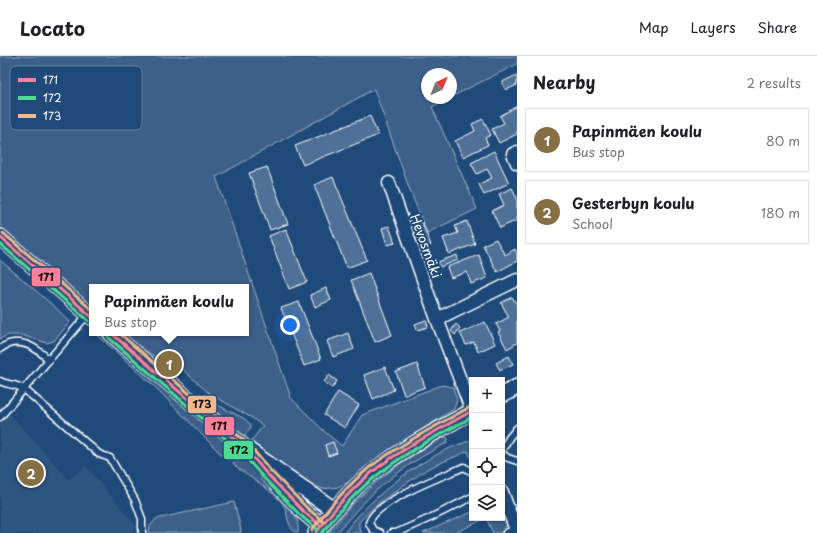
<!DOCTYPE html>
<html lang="en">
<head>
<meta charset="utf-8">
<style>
	:root { --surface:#fff; --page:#f2f2f2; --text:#202124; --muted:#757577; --line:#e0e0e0; --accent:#847042 }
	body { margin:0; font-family:"Playpen Sans",sans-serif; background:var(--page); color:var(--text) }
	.controls { position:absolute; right:12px; bottom:12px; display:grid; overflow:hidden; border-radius:0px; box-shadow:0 1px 3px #0004 }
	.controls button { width:36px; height:36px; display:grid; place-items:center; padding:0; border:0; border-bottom:1px solid var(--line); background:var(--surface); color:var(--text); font:20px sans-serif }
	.compass { position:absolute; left:421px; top:12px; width:36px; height:36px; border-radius:50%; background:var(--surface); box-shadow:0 1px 3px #0004; rotate:43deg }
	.you { position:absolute; left:290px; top:269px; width:14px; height:14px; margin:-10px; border:3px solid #fff; border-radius:50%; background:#1a73e8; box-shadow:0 0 0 6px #1a73e833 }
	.badge { display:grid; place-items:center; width:26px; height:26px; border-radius:50%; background:var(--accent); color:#fff; font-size:13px; font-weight:700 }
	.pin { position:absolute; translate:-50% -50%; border:2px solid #fff; box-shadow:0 1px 4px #0006 }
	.popup { position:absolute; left:89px; top:228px; width:160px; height:52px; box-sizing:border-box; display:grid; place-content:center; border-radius:0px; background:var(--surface); filter:drop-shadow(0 1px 3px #0005); font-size:13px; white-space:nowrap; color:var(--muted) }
	.popup b { font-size:15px; color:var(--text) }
	.popup::after { content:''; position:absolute; left:50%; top:100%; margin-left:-8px; border:8px solid transparent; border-top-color:var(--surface) }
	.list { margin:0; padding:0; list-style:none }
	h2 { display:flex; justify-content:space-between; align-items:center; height:52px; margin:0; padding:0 16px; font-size:17px }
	h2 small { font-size:13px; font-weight:400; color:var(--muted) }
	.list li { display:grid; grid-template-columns:26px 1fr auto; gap:12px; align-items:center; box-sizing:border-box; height:64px; margin:0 8px 8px; padding:0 8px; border:1px solid var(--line); border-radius:0px }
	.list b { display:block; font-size:15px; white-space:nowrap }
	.list p { margin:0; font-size:13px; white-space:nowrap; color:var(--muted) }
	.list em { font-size:13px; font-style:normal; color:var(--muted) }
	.icon { flex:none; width:22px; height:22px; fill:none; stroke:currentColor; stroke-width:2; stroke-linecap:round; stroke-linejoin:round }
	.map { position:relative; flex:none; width:517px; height:477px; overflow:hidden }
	header { display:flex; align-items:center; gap:24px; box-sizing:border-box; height:56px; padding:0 20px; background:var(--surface); border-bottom:1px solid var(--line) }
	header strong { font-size:19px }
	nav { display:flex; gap:22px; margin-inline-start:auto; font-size:14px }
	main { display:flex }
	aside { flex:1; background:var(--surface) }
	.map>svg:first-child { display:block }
</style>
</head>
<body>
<header>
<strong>Locato</strong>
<nav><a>Map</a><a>Layers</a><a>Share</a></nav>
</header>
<main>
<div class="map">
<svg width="517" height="477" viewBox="0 0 517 477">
	<rect width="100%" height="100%" fill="#1f4a7a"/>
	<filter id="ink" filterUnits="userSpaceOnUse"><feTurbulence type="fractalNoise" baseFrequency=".025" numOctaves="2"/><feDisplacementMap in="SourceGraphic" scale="8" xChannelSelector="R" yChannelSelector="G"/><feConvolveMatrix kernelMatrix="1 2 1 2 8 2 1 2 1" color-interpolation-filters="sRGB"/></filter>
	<g filter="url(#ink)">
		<path fill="#2e5683" d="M0 347 69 424 86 410 137 471 130 477H0Z"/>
		<path fill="#3c618b" stroke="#9eb0c5" d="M0 0H517V8L451 41V18H427V42H449L432 51 477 153 427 177 408 129 374 33 216 121 291 342 325 376 342 390 362 359 442 329 453 331 457 344 454 353 416 377 378 403 351 425 338 431 323 433 301 424 250 386 263 370 252 362 210 338 163 296 157 302 129 284 121 277H246V231H92V252L0 172Z
			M0 204 56 252 70 266 54 285 47 287 21 279H8L0 283Z
			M95 277H103L234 392 226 400 221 398 152 328Z
			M210 345 245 363 250 368 251 371 245 380C230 374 218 359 208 347Z
			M444 381 448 382 447 387C400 411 370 436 337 477H329C339 465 348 452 359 442 384 417 413 398 444 381Z
			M472 384V406L468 395 427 413 377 448 359 466V472L362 477H344C372 439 426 397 472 384Z
			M240 397 291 448C296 457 299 466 298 477 286 473 289 457 283 448 273 435 249 421 236 411L233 407Z
			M234 446 240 469 241 477H149L150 470 156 463Z
			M472 456V462H502V456L507 469 501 477H493L486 462 455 477H423Z"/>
		<path fill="#507197" stroke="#fff" d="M517 19V29L506 34 502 26Z
			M517 50V78L499 87 492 73 504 67 500 60Z
			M370 60 378 79 303 109 295 90Z
			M483 63 491 79 485 82 488 89 463 101 455 85 475 75 472 68Z
			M494 95 509 127 484 139 479 128 492 122 487 113 477 118 471 107Z
			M267 111 288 168 270 174 249 117Z
			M333 121 367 204 347 212 314 129Z
			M512 132 517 142V164L500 172 492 155 504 149 499 138Z
			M467 165 475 188 449 198 443 182 458 177 455 170Z
			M422 166 431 189 422 192 413 170Z
			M389 170 395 187 387 189 382 172Z
			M286 173 307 226 289 233 269 180Z
			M496 183 505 199 515 193 517 197V205L497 216 483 189Z
			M457 199 458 204 440 211 438 206Z
			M479 199 487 222 471 228 467 216 451 222 447 211Z
			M369 217 392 279 375 286 351 224Z
			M326 232 331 244 315 251 310 239Z
			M512 241 517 249V287L507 293 498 276 500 275 496 268 509 261 501 247Z
			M299 246 321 303 304 310 281 252Z
			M426 264 428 271 417 274 415 268Z
			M485 266 495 288 478 296 474 286 466 289 460 277Z
			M456 268 460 272 455 279 451 275Z
			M348 277 354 293 333 301 327 285Z
			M509 300 513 308 500 314 496 307Z
			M417 308 425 331 404 339 396 316Z
			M385 311 394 334 373 343 364 319Z
			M329 319 337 325 332 332 324 326Z
			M338 336 359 349 345 372 324 359Z
			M333 386 337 397 328 400 325 389Z"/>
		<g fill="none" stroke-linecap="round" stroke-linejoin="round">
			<g stroke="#fff" stroke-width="9">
				<path id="service" d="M0 293C17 279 36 291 49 304
					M0 325C7 329 16 328 24 333L99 398 110 402 135 444 142 463V477
					M0 361 88 258
					M502 394 509 382 517 372
					M502 398 508 402 517 405
					M380 477 373 474 369 467C375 445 443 420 464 411L472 416
					M391 477H396L430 462 472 441
					M506 477 515 473"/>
			</g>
			<g stroke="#fff" stroke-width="15">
				<path id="minor" d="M517 96 513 98 517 107
					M389 127 437 263
					M472 355 437 263 517 224
					M502 436 517 477"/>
			</g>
			<g stroke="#fff" stroke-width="18">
				<path id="tertiary" d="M0 181 92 261
					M111 277 245 392 334 454
					M502 339 517 331
					M267 417 304 456 321 470
					M316 477C329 459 344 442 361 426 390 399 437 375 472 355"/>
			</g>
			<use href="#service" stroke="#1f4a7a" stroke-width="6"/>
			<use href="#minor" stroke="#1f4a7a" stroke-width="12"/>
			<use href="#tertiary" stroke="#1f4a7a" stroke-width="15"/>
			<g stroke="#1f4a7a" stroke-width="6">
				<path id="bus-1" d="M0 181 92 261
					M111 277 245 392 266 417 304 456 321 470
					M316 477C332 455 351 434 372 416 403 392 438 374 472 355"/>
			</g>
			<g stroke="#1f4a7a" stroke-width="6">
				<path id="bus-2" d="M0 188 89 265
					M108 281 241 396 262 420 300 459 318 474
					M322 477C338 456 355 437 375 421 404 397 439 379 472 361"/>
			</g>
			<g stroke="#1f4a7a" stroke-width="6">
				<path id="bus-3" d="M3 177 92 254
					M119 277 248 388 270 414 307 452 324 466
					M312 474C329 451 348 429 370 411 401 388 436 370 470 351"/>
			</g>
			<use href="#bus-1" stroke="#ff8098" stroke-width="3"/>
			<use href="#bus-2" stroke="#4ddb92" stroke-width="3"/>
			<use href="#bus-3" stroke="#f1b78d" stroke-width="3"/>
		</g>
	</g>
	<g text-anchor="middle" stroke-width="4" stroke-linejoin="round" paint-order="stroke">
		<g font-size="13" fill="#fff" stroke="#1f4a7a">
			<text transform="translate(426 190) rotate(70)" y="5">Hevosmäki</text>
		</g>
	</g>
	<rect x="10" y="10" width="132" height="64" rx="6" fill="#1f4a7a" stroke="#6280a2" stroke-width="1"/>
	<rect x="18" y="22" width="18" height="4" fill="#ff8098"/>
	<rect x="18" y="40" width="18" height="4" fill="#4ddb92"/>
	<rect x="18" y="58" width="18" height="4" fill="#f1b78d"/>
	<g font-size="11" fill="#fff">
		<text x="43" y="28">171</text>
		<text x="43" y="46">172</text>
		<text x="43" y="64">173</text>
	</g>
	<g stroke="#1f4a7a" stroke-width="1.5">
		<rect x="31" y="211" width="30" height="20" rx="4" fill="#ff8098"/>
		<rect x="187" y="339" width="30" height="19" rx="4" fill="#f1b78d"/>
		<rect x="204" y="360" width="31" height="20" rx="4" fill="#ff8098"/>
		<rect x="223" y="384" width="31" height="20" rx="4" fill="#4ddb92"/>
	</g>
	<g font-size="11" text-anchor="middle" font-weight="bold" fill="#111">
		<text x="46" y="225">171</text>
		<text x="202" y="352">173</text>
		<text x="219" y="374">171</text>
		<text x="239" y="398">172</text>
	</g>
</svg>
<div class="controls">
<button>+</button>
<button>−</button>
<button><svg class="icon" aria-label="locate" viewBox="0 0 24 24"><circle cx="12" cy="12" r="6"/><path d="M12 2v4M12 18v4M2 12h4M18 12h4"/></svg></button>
<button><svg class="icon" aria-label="layers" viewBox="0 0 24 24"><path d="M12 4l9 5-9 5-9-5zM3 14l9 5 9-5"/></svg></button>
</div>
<svg class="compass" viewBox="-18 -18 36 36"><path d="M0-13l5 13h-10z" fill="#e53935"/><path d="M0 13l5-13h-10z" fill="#757577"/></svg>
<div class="you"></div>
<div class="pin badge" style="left:169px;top:308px">1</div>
<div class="popup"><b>Papinmäen koulu</b>Bus stop</div>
<div class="pin badge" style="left:31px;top:417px">2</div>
</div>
<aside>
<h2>Nearby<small>2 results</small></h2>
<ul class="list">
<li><span class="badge">1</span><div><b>Papinmäen koulu</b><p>Bus stop</p></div><em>80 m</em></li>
<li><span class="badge">2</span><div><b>Gesterbyn koulu</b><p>School</p></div><em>180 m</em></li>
</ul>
</aside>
</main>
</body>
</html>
